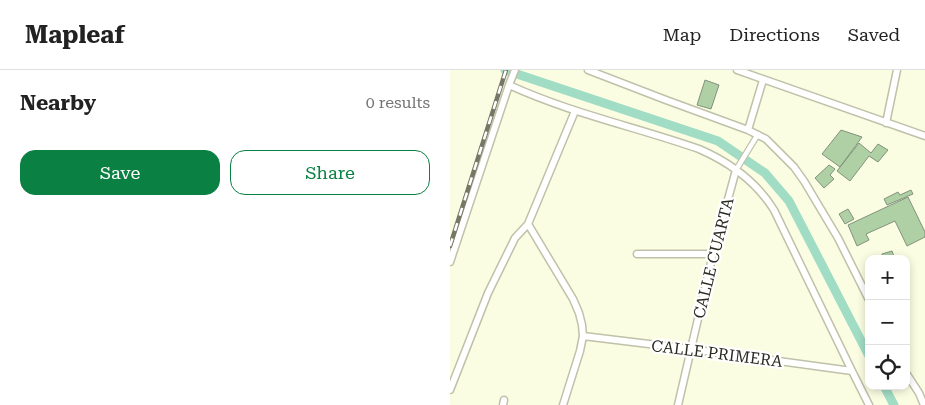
<!DOCTYPE html>
<html lang="en">
<head>
<meta charset="utf-8">
<style>
	:root { --surface:#fff; --page:#f6f6f6; --text:#222; --muted:#767676; --line:#e0e0e0; --accent:#0b8043 }
	body { margin:0; font-family:"Roboto Serif",serif; background:var(--page); color:var(--text) }
	.controls { position:absolute; right:15px; bottom:15px; display:grid; overflow:hidden; border-radius:10px; box-shadow:0 2px 8px #0003 }
	.controls button { width:45px; height:45px; display:grid; place-items:center; padding:0; border:0; border-bottom:1px solid var(--line); background:var(--surface); color:var(--text); font:25px sans-serif }
	.list { margin:0; padding:0; list-style:none }
	h2 { display:flex; justify-content:space-between; align-items:center; height:65px; margin:0; padding:0 20px; font-size:21px }
	h2 small { font-size:16px; font-weight:400; color:var(--muted) }
	.actions { display:flex; gap:10px; padding:15px 20px }
	.actions a { flex:1; padding:11px 0; border:1px solid var(--accent); border-radius:15px; text-align:center; font-size:18px; color:var(--accent) }
	.actions .main { background:var(--accent); color:#fff }
	.icon { flex:none; width:28px; height:28px; fill:none; stroke:currentColor; stroke-width:2; stroke-linecap:round; stroke-linejoin:round }
	.map { position:relative; flex:none; width:475px; height:335px; overflow:hidden }
	header { display:flex; align-items:center; gap:30px; box-sizing:border-box; height:70px; padding:0 25px; background:var(--surface); border-bottom:1px solid var(--line) }
	header strong { font-size:24px }
	nav { display:flex; gap:28px; margin-inline-start:auto; font-size:18px }
	main { display:flex }
	aside { flex:1; background:var(--surface) }
	.map>svg:first-child { display:block }
</style>
</head>
<body>
<header>
<strong>Mapleaf</strong>
<nav><a>Map</a><a>Directions</a><a>Saved</a></nav>
</header>
<main>
<aside>
<h2>Nearby<small>0 results</small></h2>
<ul class="list">
</ul>
<div class="actions"><a class="main">Save</a><a>Share</a></div>
</aside>
<div class="map">
<svg width="475" height="335" viewBox="0 0 475 335">
	<rect width="100%" height="100%" fill="#fbfde3"/>
	<g fill="none" stroke-linecap="round" stroke-linejoin="round">
		<path stroke="#a1ddc4" stroke-width="9" d="M55 0 268 71 315 103 339 131 419 286
			M434 316 444 335"/>
	</g>
	<path fill="#aed0a4" stroke="#83927e" d="M255 10 269 15 261 39 247 35Z
		M391 60 412 67 390 97 372 84Z
		M409 73 421 83 428 74 438 80 428 92 419 86 400 111 387 101Z
		M379 95 385 99 380 105 384 109 374 118 365 108Z
		M461 120 463 124 437 135 434 129 448 122 450 125Z
		M458 127 475 162V167L457 176 445 151 416 164 419 170 407 176 398 155Z
		M398 139 404 149 395 154 389 144Z
		M442 181 445 189H433L432 184Z"/>
	<g fill="none" stroke-linecap="round" stroke-linejoin="round">
		<g stroke="#bfc1a9" stroke-width="7">
			<path id="pedestrian" d="M286 100 308 64"/>
		</g>
		<g stroke="#bfc1a9" stroke-width="9">
			<path id="minor" d="M138 0 216 30 298 60 316 69 344 97 354 111 388 168 419 230
				M287 0 475 66
				M59 15C120 43 186 57 249 79 279 92 306 111 324 140L402 301 419 335
				M436 53 447 0
				M298 60 313 10
				M78 154 123 229 129 243 132 255 133 266 130 281 113 335
				M187 184H263
				M0 192 59 15 65 0
				M133 266 240 279 402 301
				M456 303 469 323 474 335
				M0 320 38 223 65 168 78 154 125 41
				M53 335 54 330
				M228 335 263 184 286 100"/>
		</g>
		<use href="#pedestrian" stroke="#fff" stroke-width="4.5"/>
		<use href="#minor" stroke="#fff" stroke-width="6"/>
		<g stroke="#777768" stroke-width="4.5">
			<path id="rail" d="M0 176 56 0"/>
		</g>
		<use href="#rail" stroke="#fff" stroke-width="2.5" stroke-dasharray="8" stroke-linecap="butt"/>
	</g>
	<g text-anchor="middle" stroke-width="4.5" stroke-linejoin="round" paint-order="stroke">
		<g font-size="16" fill="#2b2b22" stroke="#fff">
			<text transform="translate(263 188) rotate(-76)" y="6">CALLE CUARTA</text>
			<text transform="translate(267 283) rotate(7)" y="6">CALLE PRIMERA</text>
		</g>
	</g>
</svg>
<div class="controls">
<button>+</button>
<button>−</button>
<button><svg class="icon" aria-label="locate" viewBox="0 0 24 24"><circle cx="12" cy="12" r="6"/><path d="M12 2v4M12 18v4M2 12h4M18 12h4"/></svg></button>
</div>
</div>
</main>
</body>
</html>
